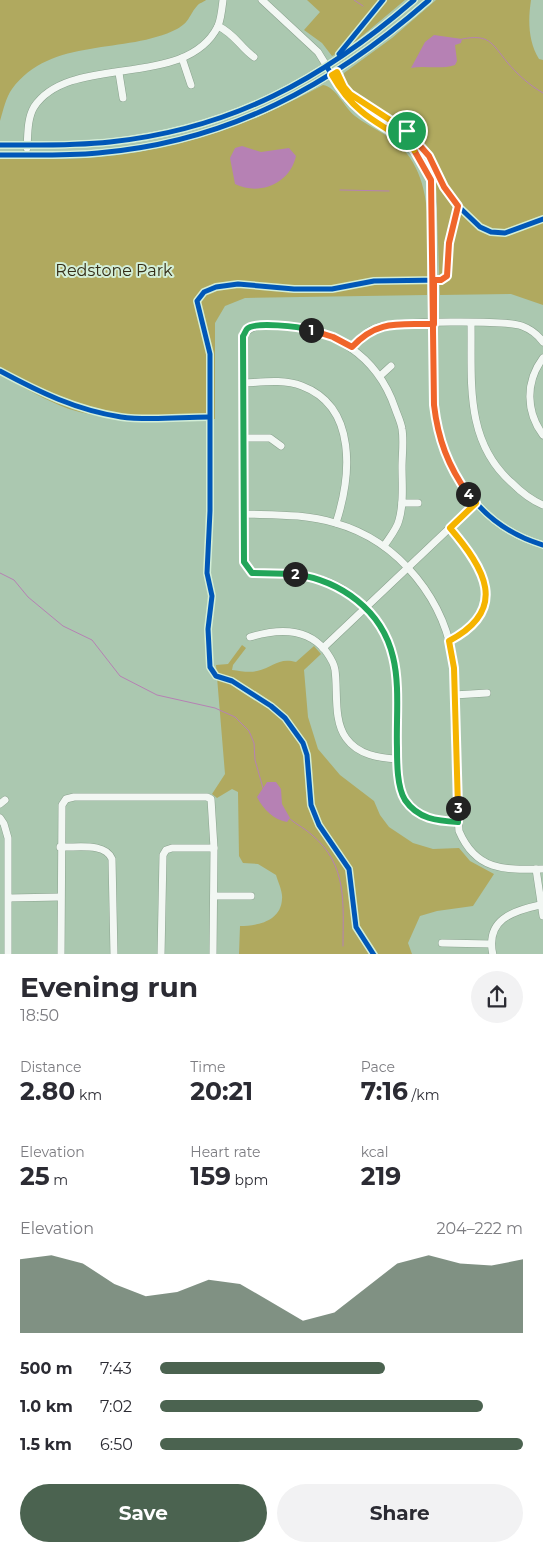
<!DOCTYPE html>
<meta charset="utf-8">
<style>
:root{--surface:#fff;--page:#f2f2f3;--text:#2b2b33;--muted:#7c7c81;--accent:#4b6350}
body{margin:0;font-family:Montserrat,sans-serif;background:var(--page);color:var(--text);height:100vh;display:flex;flex-direction:column;font-size:19px;white-space:nowrap}
*{box-sizing:border-box;margin:0}
p{font-size:16px;color:var(--muted)}
.icon{flex:none;width:28px;height:28px;fill:none;stroke:currentColor;stroke-width:2;stroke-linecap:round;stroke-linejoin:round}
.map{position:relative;height:954px;overflow:hidden}
.details{display:flex;flex-direction:column;background:var(--surface);flex:1}
.details>*{flex:none}
.pin{position:absolute;display:grid;place-items:center;width:42px;height:42px;color:#fff;margin:-21px;border:2px solid #fff;border-radius:50%;box-shadow:0 1px 5px #0007}
.km{position:absolute;width:25px;height:25px;margin:-12px;border-radius:50%;background:#222;color:#fff;font-size:14px;line-height:25px;text-align:center}
.round{display:grid;place-items:center;flex:none;width:52px;height:52px;border-radius:26px;background:var(--page)}
.overview{display:flex;align-items:center;justify-content:space-between;height:85px;padding:0 20px}
h1{font-size:28px;font-weight:700;line-height:38px}
.metrics{display:grid;grid-template-columns:repeat(3,1fr);gap:8px;height:85px;padding:5px 20px}
.metrics div{display:grid;align-content:center}
.metrics b{font-size:25px;font-weight:700}
.metrics small{font-size:14px;font-weight:400}
.metrics p{font-size:14px}
.chart{height:140px;padding:10px 20px}
.chart p{display:flex;justify-content:space-between}
.chart svg{width:100%;height:90px;margin-top:5px;fill:var(--accent);opacity:.7}
.cta{display:flex;gap:10px;margin-top:auto;padding:10px 20px}
.cta a{flex:1;height:58px;border-radius:30px;background:var(--accent);color:#fff;font-size:20px;font-weight:700;line-height:58px;text-align:center}
.cta a+a{background:var(--page);color:var(--text)}
ul{padding:0 20px;list-style:none;font-size:16px}
li{display:grid;grid-template-columns:80px 60px 1fr;align-items:center;height:38px}
li i{height:12px;border-radius:6px;background:var(--accent)}
.map>svg:first-child{display:block}
.green{fill:#b0a95f}
.water{fill:#b681b4}
.lines{fill:none;stroke-linecap:round;stroke-linejoin:round}
.stream{stroke:#b681b4;stroke-width:1}
.minor-casing{stroke:#8aa28e;stroke-width:8}
.minor{stroke:#f2f7f3;stroke-width:7}
.cycleway-casing{stroke:#d3eed7;stroke-width:8}
.cycleway{stroke:#0057b8;stroke-width:5}
.split-1-casing{stroke:#fff;stroke-width:10}
.split-2-casing{stroke:#fff;stroke-width:10}
.split-3-casing{stroke:#fff;stroke-width:10}
.split-4-casing{stroke:#fff;stroke-width:10}
.split-5-casing{stroke:#fff;stroke-width:10}
.split-6-casing{stroke:#fff;stroke-width:10}
.split-1{stroke:#f0652b;stroke-width:6}
.split-2{stroke:#22a559;stroke-width:6}
.split-3{stroke:#22a559;stroke-width:6}
.split-4{stroke:#f5b400;stroke-width:6}
.split-5{stroke:#f0652b;stroke-width:6}
.split-6{stroke:#f5b400;stroke-width:6}
.labels{text-anchor:middle;stroke-width:4;stroke-linejoin:round;paint-order:stroke}
.park-label{font-size:16px;fill:#342c16;stroke:#d3eed7}
</style>
<div class="map">
<svg width="543" height="955" viewBox="0 0 543 955">
<rect width="100%" height="100%" fill="#abc8b0"/>
<g class="green">
<path d="M0 0H206C204 2 199 3 197 6 189 15 190 22 177 29 126 55 51 36 12 89 6 97 3 111 0 121Z"/>
<polygon points="307,0 405,0 349,47 332,56 322,43 304,30 320,12"/>
<path d="M436 0H531C528 20 528 41 539 59L543 60V305L511 294 440 295 436 189C433 177 429 164 421 153 399 122 363 119 343 81L344 73 392 38Z"/>
<path d="M323 85C336 87 344 107 355 116 370 128 389 134 402 148 437 184 427 248 427 295L245 298 225 306 215 323V419C167 419 116 424 69 409 45 400 22 387 0 374V159C46 159 92 160 137 152 204 141 264 117 323 85Z"/>
<path d="M242 645 246 648 233 665 232 670C240 671 250 673 257 671 273 667 279 657 296 662L314 646 321 654 304 670 308 717 318 749 340 775 374 801 380 815 389 827 413 843 433 849 459 848 470 861 494 874 473 906 437 911 420 916 408 943 412 954H239L240 926C258 926 281 921 282 899 283 892 278 882 276 875L258 864 243 863 239 856 238 792 232 789 217 798 212 794 225 774 216 665 228 664Z"/>
</g>
<g class="water">
<path d="M434 35 462 39 461 43 455 45 457 61 455 65C439 70 425 65 411 68L425 42Z"/>
<path d="M242 146 261 152 289 148 296 156C290 184 259 196 235 184L230 158 235 148Z"/>
<path d="M267 782H276L281 789 282 804 290 818 287 822C274 820 263 809 257 797Z"/>
</g>
<g class="lines">
<g class="stream">
<polyline points="354,0 363,6"/>
<path d="M462 39C489 34 491 42 507 62 517 74 529 85 543 93"/>
<polyline points="340,190 389,191"/>
<polyline points="0,573 14,580 28,597 63,626 92,640 120,676 157,695 215,708 235,717 249,731 254,743 255,760 263,788"/>
<path d="M290 819C297 825 306 829 312 835 348 865 343 904 343 946"/>
</g>
<defs>
<g id="minor">
<path d="M262 0 318 52 347 99 362 113 405 140 416 153 431 180 433 209 434 405C442 469 478 526 543 545"/>
<path d="M218 26C236 35 239 46 254 57"/>
<polyline points="182,58 191,85"/>
<polyline points="119,73 123,98"/>
<path d="M0 145C37 145 73 146 110 142 232 129 323 79 414 0"/>
<path d="M27 148C28 135 27 119 34 107 70 52 186 91 218 26 221 19 222 8 223 0"/>
<path d="M0 155C33 155 66 156 98 153 229 142 332 85 429 0"/>
<path d="M471 323C472 380 464 441 512 483 521 492 531 500 543 505"/>
<path d="M352 347C360 338 368 330 379 327 396 321 505 320 522 326 530 329 538 335 543 342"/>
<path d="M543 358C525 382 526 412 543 435"/>
<polyline points="380,376 391,366"/>
<path d="M245 383C263 382 284 379 302 386 358 407 351 477 336 523"/>
<polyline points="245,438 270,438 281,446"/>
<polyline points="402,503 418,503"/>
<path d="M245 514C275 515 306 514 335 523 400 541 447 602 454 667 455 680 454 693 454 705 456 747 456 789 459 831 476 871 504 870 543 869"/>
<path d="M384 546C389 538 397 529 399 520 404 503 402 484 402 467 402 455 404 441 402 429 401 422 397 414 395 408 377 355 331 326 276 326 263 326 250 323 243 337L244 562 252 573C274 574 298 573 320 579 356 590 383 620 393 656 400 681 396 724 397 751 398 765 397 788 405 800 418 819 437 821 458 822"/>
<path d="M250 637C276 629 306 627 325 650 329 656 334 662 335 670 338 691 333 720 346 738 358 755 379 758 397 759"/>
<path d="M449 641C510 609 484 568 450 528"/>
<polyline points="323,648 476,503"/>
<polyline points="454,695 487,693"/>
<polyline points="0,804 5,800"/>
<polyline points="0,818 4,824 8,838 8,955"/>
<path d="M60 847C77 848 105 842 112 859L114 955"/>
<polyline points="536,869 543,916"/>
<polyline points="214,896 251,896"/>
<polyline points="9,898 60,897"/>
<polyline points="442,943 491,944"/>
<polyline points="61,955 62,805 66,799 74,797 207,797 211,799 214,848 213,955"/>
<polyline points="161,955 163,855 166,850 172,848 214,848"/>
<path d="M493 955C485 920 512 911 540 905"/>
</g>
</defs>
<use href="#minor" class="minor-casing"/>
<use href="#minor" class="minor"/>
<defs>
<g id="cycleway">
<polyline points="339,54 383,0"/>
<path d="M327 67C337 84 347 101 363 113 395 137 414 139 431 180L434 405C442 469 478 526 543 545"/>
<polyline points="408,132 429,155 444,187 458,206 480,227 491,232 505,233 543,219"/>
<path d="M0 145C37 145 73 146 110 142 232 129 323 79 414 0"/>
<path d="M0 155C33 155 66 156 98 153 229 142 332 85 429 0"/>
<path d="M0 371C39 392 76 410 121 417 149 421 181 417 209 417"/>
<polyline points="374,955 356,927 349,869 319,825 311,805 307,755 303,743 285,718 271,706 232,681 216,676 210,667 208,629 212,596 207,573 210,511 210,354 197,301 204,292 216,287 238,284 294,289 332,289 374,281 441,280 447,276 449,243 458,206"/>
</g>
</defs>
<use href="#cycleway" class="cycleway-casing"/>
<use href="#cycleway" class="cycleway"/>
</g>
<g class="lines">
<defs>
<path id="split-1" d="M311 330 333 337 352 347C378 319 399 325 434 324V280H441L447 276 449 243 458 206 444 187 429 156 407 131"/>
<path id="split-2" d="M295 574 252 573 244 562 243 336C244 335 246 330 247 329 255 321 300 327 311 330"/>
<path id="split-3" d="M295 574C341 581 382 610 393 657 400 685 396 719 397 748 397 763 397 787 405 800 418 819 437 821 458 822V808"/>
<path id="split-4" d="M458 808 454 668 449 641C510 609 484 568 450 528L476 503 468 494"/>
<path id="split-5" d="M414 150 431 180 434 405C438 439 448 466 468 494"/>
<path id="split-6" d="M407 131 350 94 344 87 337 72 332 75C340 89 349 101 361 111 378 126 399 133 414 150"/>
</defs>
<use href="#split-1" class="split-1-casing"/>
<use href="#split-2" class="split-2-casing"/>
<use href="#split-3" class="split-3-casing"/>
<use href="#split-4" class="split-4-casing"/>
<use href="#split-5" class="split-5-casing"/>
<use href="#split-6" class="split-6-casing"/>
<use href="#split-1" class="split-1"/>
<use href="#split-2" class="split-2"/>
<use href="#split-3" class="split-3"/>
<use href="#split-4" class="split-4"/>
<use href="#split-5" class="split-5"/>
<use href="#split-6" class="split-6"/>
</g>
<g class="labels">
<g class="park-label">
<text x="114" y="276">Redstone Park</text>
</g>
</g>
</svg>
<div class="pin" style="left:407px;top:131px;background:#1e9e55"><svg class="icon" aria-label="arrive" viewBox="0 0 24 24"><path d="M6 21V4h12l-3 4 3 4H6"/></svg></div>
<b class="km" style="left:311px;top:330px">1</b>
<b class="km" style="left:295px;top:574px">2</b>
<b class="km" style="left:458px;top:808px">3</b>
<b class="km" style="left:468px;top:494px">4</b>
</div>
<section class="details">
<div class="overview"><div><h1>Evening run</h1><p>18:50</p></div><a class="round"><svg class="icon" aria-label="share" viewBox="0 0 24 24"><path d="M12 15V3M7 8l5-5 5 5M5 13v7h14v-7"/></svg></a></div>
<div class="metrics">
<div><p>Distance</p><b>2.80<small> km</small></b></div>
<div><p>Time</p><b>20:21</b></div>
<div><p>Pace</p><b>7:16<small> /km</small></b></div>
</div>
<div class="metrics">
<div><p>Elevation</p><b>25<small> m</small></b></div>
<div><p>Heart rate</p><b>159<small> bpm</small></b></div>
<div><p>kcal</p><b>219</b></div>
</div>
<div class="chart"><p><span>Elevation</span>204–222 m</p>
<svg viewBox="0 0 160 44" preserveAspectRatio="none"><path d="M0 44V8L10 6L20 10L30 20L40 26L50 24L60 18L70 20L80 29L90 38L100 34L110 22L120 10L130 6L140 10L150 11L160 8V44z"/></svg>
</div>
<ul>
<li><b>500 m</b>7:43<i style="width:62%"></i></li>
<li><b>1.0 km</b>7:02<i style="width:89%"></i></li>
<li><b>1.5 km</b>6:50<i style="width:100%"></i></li>
</ul>
<div class="cta"><a>Save</a><a>Share</a></div>
</section>
